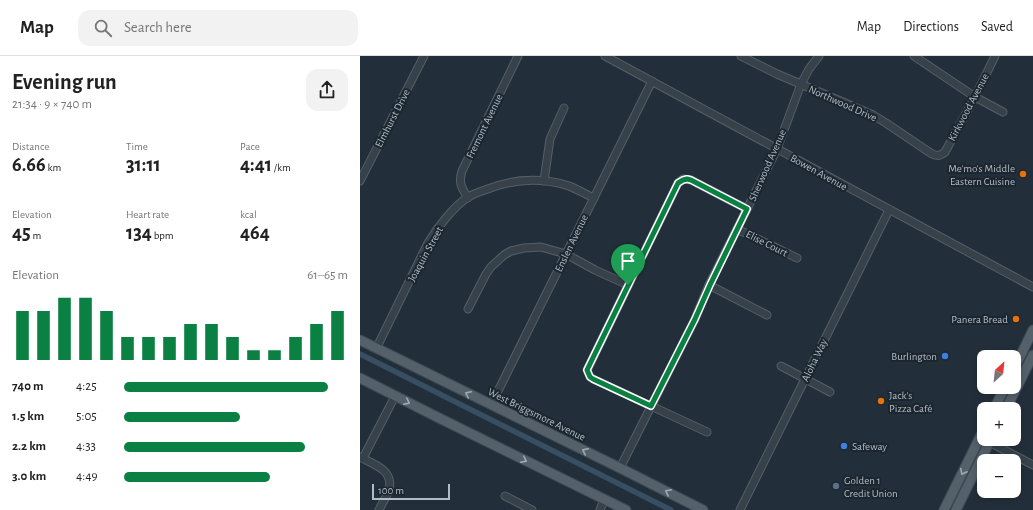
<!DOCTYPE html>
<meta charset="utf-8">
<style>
:root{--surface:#fff;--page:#f2f2f2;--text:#222;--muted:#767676;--line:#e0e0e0;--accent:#0b8043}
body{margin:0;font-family:"Alegreya Sans",sans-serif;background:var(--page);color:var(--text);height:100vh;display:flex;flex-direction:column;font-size:15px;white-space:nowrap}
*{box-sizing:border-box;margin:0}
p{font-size:13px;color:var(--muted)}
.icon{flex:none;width:22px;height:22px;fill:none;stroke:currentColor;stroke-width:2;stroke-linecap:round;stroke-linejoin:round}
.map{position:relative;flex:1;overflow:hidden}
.details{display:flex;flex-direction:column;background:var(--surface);width:360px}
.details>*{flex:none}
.needle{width:26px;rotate:27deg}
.tools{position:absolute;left:617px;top:294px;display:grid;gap:8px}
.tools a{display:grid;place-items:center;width:44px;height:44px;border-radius:8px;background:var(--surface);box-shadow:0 2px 6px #0003;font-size:20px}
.scale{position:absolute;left:12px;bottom:10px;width:78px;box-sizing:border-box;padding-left:4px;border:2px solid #b1bcc6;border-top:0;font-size:11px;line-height:14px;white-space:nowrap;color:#b1bcc6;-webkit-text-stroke:3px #1b262f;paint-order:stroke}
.pin{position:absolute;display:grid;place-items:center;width:34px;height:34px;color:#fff;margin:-41px -17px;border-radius:50% 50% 50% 0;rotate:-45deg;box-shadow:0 0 4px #0007}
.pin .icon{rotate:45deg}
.round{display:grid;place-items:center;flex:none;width:42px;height:42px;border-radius:12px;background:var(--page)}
.headline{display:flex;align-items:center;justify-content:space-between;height:68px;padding:0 12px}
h1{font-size:22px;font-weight:700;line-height:30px}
.stats{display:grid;grid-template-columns:repeat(3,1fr);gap:6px;height:68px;padding:4px 12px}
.stats div{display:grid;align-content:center}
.stats b{font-size:20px;font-weight:700}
.stats small{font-size:11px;font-weight:400}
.stats p{font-size:11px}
.chart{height:112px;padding:8px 12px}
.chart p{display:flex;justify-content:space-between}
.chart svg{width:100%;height:72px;margin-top:4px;stroke:var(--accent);stroke-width:6}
ul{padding:0 12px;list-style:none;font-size:13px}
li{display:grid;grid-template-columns:64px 48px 1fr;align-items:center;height:30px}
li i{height:10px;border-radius:5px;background:var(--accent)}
header{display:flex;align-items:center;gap:24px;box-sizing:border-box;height:56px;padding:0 20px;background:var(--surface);border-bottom:1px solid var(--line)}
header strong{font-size:19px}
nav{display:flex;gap:22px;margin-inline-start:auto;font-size:14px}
.search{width:280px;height:36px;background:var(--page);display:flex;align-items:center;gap:10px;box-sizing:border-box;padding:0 14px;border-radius:12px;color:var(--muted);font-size:15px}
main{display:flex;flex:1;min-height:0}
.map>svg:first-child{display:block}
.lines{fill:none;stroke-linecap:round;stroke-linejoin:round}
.canal{stroke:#384f63;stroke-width:5.5}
.minor-casing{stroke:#545f68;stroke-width:9}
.major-casing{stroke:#3f4a53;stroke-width:11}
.minor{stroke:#36414a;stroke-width:7}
.major{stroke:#54606a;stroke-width:9}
.oneway{stroke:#9eaab4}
.route-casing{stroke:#fff;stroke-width:8}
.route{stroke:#0b8043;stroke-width:5}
.food-dot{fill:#e8710a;stroke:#1b262f;stroke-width:1.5}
.shop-dot{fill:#3f7fe0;stroke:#1b262f;stroke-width:1.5}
.service-dot{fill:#5c6f8a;stroke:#1b262f;stroke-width:1.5}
.labels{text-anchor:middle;stroke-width:4;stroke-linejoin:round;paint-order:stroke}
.street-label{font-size:11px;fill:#b1bcc6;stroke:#1b262f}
.poi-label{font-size:11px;fill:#b1bcc6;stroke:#1b262f;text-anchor:end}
</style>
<header>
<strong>Map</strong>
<div class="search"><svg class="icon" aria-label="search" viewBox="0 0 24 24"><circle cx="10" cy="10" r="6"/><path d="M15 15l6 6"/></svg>Search here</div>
<nav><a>Map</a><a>Directions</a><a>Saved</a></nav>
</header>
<main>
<section class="details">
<div class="headline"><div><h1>Evening run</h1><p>21:34 · 9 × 740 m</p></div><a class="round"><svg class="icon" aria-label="share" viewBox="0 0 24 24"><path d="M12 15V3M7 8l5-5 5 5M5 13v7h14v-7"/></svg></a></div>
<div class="stats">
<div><p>Distance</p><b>6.66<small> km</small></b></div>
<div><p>Time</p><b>31:11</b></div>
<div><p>Pace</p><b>4:41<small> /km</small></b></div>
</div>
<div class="stats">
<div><p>Elevation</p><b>45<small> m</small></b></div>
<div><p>Heart rate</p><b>134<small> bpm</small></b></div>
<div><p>kcal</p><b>464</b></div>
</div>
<div class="chart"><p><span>Elevation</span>61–65 m</p>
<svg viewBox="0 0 160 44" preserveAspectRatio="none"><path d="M5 44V14M15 44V14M25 44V6M35 44V6M45 44V14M55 44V30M65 44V30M75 44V30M85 44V22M95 44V22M105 44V30M115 44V38M125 44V38M135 44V30M145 44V22M155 44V14"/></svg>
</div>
<ul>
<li><b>740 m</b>4:25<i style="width:91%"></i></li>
<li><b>1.5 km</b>5:05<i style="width:52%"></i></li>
<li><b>2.2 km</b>4:33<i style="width:81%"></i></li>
<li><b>3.0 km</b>4:49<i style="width:65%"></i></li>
</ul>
</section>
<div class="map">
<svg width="673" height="454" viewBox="0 0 673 454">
<rect width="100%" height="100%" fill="#222f3a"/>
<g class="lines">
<polyline class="canal" points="0,298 311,454"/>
<defs>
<g id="minor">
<polyline points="245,0 673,231"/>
<path d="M381 0 417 18 513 59 526 67 569 96C575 100 579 101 585 96L615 41 635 0"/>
<polyline points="554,0 615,41 643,56"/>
<polyline points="0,125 64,0"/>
<polyline points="184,125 190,83 204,52"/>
<path d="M108 142C102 132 98 127 102 115L158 0"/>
<polyline points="377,173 437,202"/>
<polyline points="349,229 407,259"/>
<polyline points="108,253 126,218 131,211 144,199 151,195 164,192 181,191 206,198 235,214 268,229"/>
<path d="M16 293 68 187C77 172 93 151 108 141 113 138 119 136 125 134 152 123 180 121 209 130 217 133 225 138 234 142"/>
<polyline points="421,310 470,336"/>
<polyline points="131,349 292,25"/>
<polyline points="347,376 233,323 230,321 227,314 318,127 323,123 331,124 387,153"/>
<polyline points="629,386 673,409"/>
<path d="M0 401C13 408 34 414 29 433 27 441 22 447 19 454"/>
<polyline points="3,402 32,346"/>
<polyline points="260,412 335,263 349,229 417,93 441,28 449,13 459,0"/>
<polyline points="145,440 172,454"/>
<polyline points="240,454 242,449"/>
<polyline points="380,454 529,154"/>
</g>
<g id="major">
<polyline points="0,284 260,412 343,454"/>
<polyline points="654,313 673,274"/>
<polyline points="0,322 79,362 266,454"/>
<polyline points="634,353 645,331"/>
<polyline points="646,353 673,299"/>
<polyline points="584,454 624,373"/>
<polyline points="596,454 631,383"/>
</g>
</defs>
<use href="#minor" class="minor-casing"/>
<use href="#major" class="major-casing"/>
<use href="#minor" class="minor"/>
<use href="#major" class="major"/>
</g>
<defs><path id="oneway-chevron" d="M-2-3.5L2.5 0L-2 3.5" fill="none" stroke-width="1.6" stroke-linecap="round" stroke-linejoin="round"/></defs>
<g class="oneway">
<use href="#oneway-chevron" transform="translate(108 338) rotate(-154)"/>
<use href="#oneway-chevron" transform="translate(47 346) rotate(27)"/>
<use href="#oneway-chevron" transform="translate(225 395) rotate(-154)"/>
<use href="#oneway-chevron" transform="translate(164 404) rotate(26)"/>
<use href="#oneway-chevron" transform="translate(603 416) rotate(117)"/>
<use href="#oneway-chevron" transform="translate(308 436) rotate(-153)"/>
</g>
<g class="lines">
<defs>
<polygon id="route" points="327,123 331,124 387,153 350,229 335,263 291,350 233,323 230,321 227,314 318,127 323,124"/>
</defs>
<use href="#route" class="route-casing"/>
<use href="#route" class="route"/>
</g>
<g class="food-dot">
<circle cx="663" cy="118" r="4"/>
<circle cx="656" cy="263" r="4"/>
<circle cx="521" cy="345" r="4"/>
</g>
<g class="shop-dot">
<circle cx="585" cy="300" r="4"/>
<circle cx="484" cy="390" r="4"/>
</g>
<circle class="service-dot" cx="476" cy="430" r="4"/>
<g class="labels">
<g class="street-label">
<text transform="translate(483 47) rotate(24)" y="4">Northwood Drive</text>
<text transform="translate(608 51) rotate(-62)" y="4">Kirkwood Avenue</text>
<text transform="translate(32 62) rotate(-63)" y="4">Elmhurst Drive</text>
<text transform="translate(124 70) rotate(-64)" y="4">Fremont Avenue</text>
<text transform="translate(407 109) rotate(-66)" y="4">Sherwood Avenue</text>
<text transform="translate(459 116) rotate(29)" y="4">Bowen Avenue</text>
<text transform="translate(211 187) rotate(-64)" y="4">Enslen Avenue</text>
<text transform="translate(407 187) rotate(27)" y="4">Elise Court</text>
<text transform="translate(65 198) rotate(-61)" y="4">Joaquin Street</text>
<text transform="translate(454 304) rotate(-64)" y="4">Aloha Way</text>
<text transform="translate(177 358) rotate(26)" y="4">West Briggsmore Avenue</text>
</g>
<g class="poi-label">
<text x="655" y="116">Me'mo's Middle<tspan x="655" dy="13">Eastern Cuisine</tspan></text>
<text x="648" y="267">Panera Bread</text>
<text x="577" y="304">Burlington</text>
<text x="529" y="343" text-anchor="start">Jack's<tspan x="529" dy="13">Pizza Café</tspan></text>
<text x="492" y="394" text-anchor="start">Safeway</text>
<text x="484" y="428" text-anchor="start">Golden 1<tspan x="484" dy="13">Credit Union</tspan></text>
</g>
</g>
</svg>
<div class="tools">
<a><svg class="needle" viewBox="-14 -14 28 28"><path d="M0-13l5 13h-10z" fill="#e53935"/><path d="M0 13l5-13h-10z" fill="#767676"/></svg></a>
<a>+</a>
<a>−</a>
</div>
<div class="scale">100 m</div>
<div class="pin" style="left:268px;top:229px;background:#1e9e55"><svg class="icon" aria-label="arrive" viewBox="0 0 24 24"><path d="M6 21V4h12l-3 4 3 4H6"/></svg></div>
</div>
</main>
